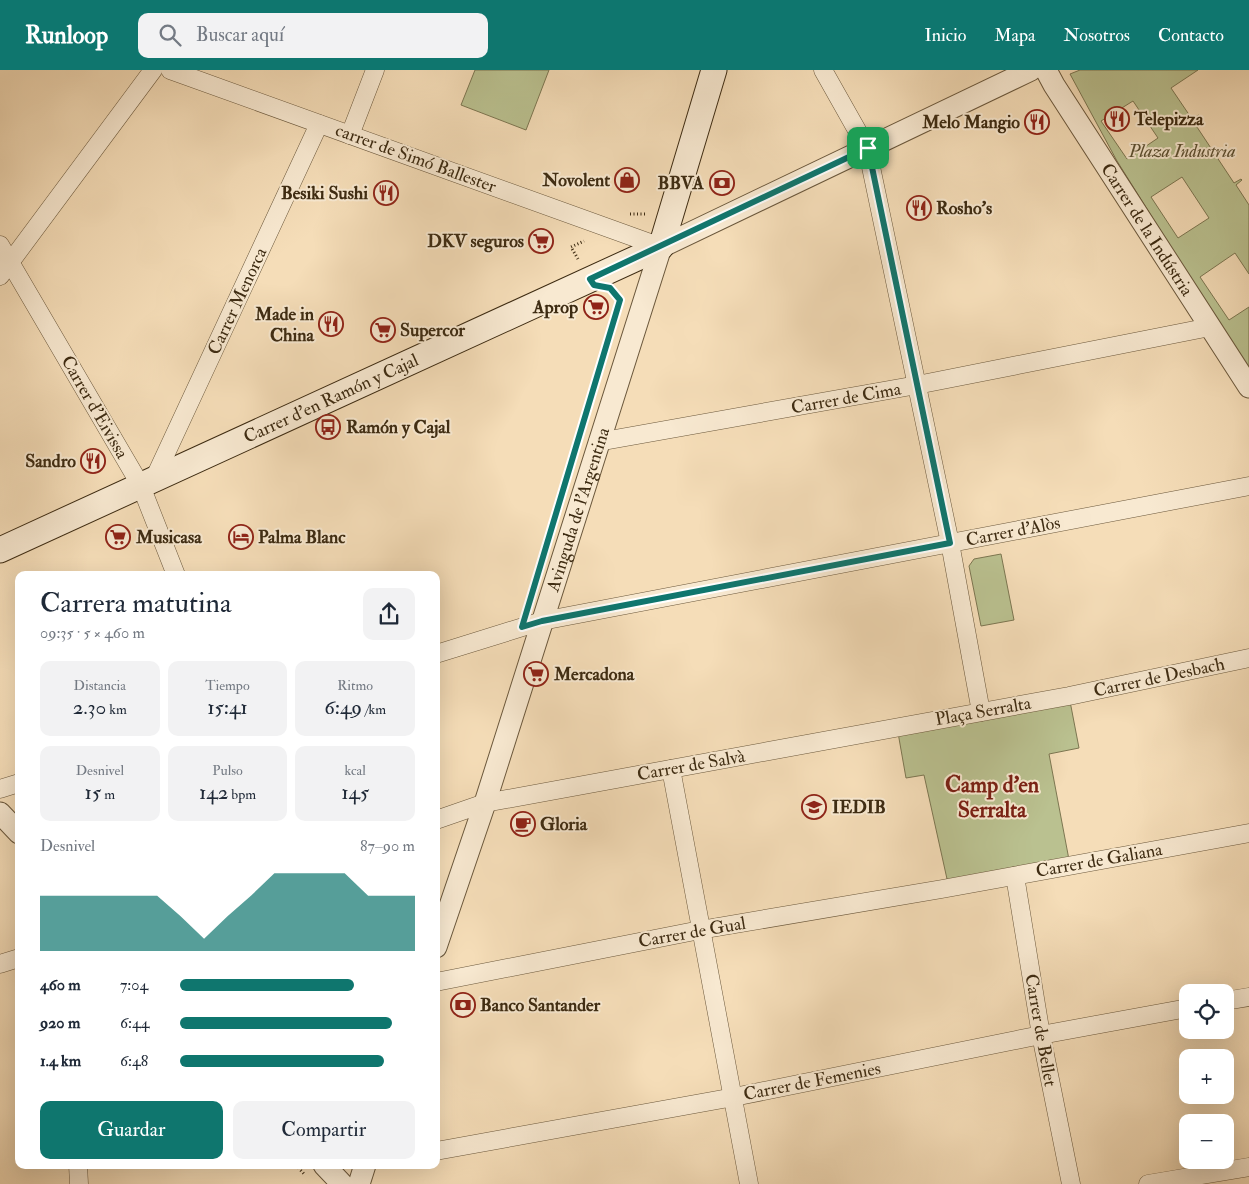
<!DOCTYPE html>
<html lang="es">
<meta charset="utf-8">
<style>
:root{--surface:#fff;--page:#f2f2f3;--text:#1f2937;--muted:#747a83;--accent:#0f766e}
body{margin:0;font-family:"IM FELL Double Pica",serif;background:var(--page);color:var(--text);height:100vh;display:flex;flex-direction:column;font-size:19px;white-space:nowrap}
*{box-sizing:border-box;margin:0}
p{font-size:16px;color:var(--muted)}
.icon{flex:none;width:28px;height:28px;fill:none;stroke:currentColor;stroke-width:2;stroke-linecap:round;stroke-linejoin:round}
.map{position:relative;flex:1;overflow:hidden}
.drawer{position:absolute;left:15px;top:501px;width:425px;height:598px;display:flex;flex-direction:column;background:var(--surface);border-radius:10px;box-shadow:0 5px 20px #0002}
.drawer>*{flex:none}
.controls{position:absolute;left:1179px;top:914px;display:grid;gap:10px}
.controls a{display:grid;place-items:center;width:55px;height:55px;border-radius:10px;background:var(--surface);box-shadow:0 5px 20px #0002;font-size:25px}
.pin{position:absolute;display:grid;place-items:center;width:42px;height:42px;color:#fff;margin:-21px;border-radius:10px;box-shadow:0 2px 8px #0006}
.round{display:grid;place-items:center;flex:none;width:52px;height:52px;border-radius:10px;background:var(--page)}
.summary{display:flex;align-items:center;justify-content:space-between;height:85px;padding:0 25px}
h1{font-size:28px;font-weight:600;line-height:38px}
.figures{display:grid;grid-template-columns:repeat(3,1fr);gap:8px;height:85px;padding:5px 25px}
.figures div{display:grid;align-content:center;border-radius:10px;background:var(--page);text-align:center}
.figures b{font-size:21px;font-weight:600}
.figures small{font-size:14px;font-weight:400}
.figures p{font-size:14px}
.chart{height:140px;padding:10px 25px}
.chart p{display:flex;justify-content:space-between}
.chart svg{width:100%;height:90px;margin-top:5px;fill:var(--accent);opacity:.7}
.cta{display:flex;gap:10px;margin-top:auto;padding:10px 25px}
.cta a{flex:1;height:58px;border-radius:10px;background:var(--accent);color:#fff;font-size:20px;font-weight:600;line-height:58px;text-align:center}
.cta a+a{background:var(--page);color:var(--text)}
ul{padding:0 25px;list-style:none;font-size:16px}
li{display:grid;grid-template-columns:80px 60px 1fr;align-items:center;height:38px}
li i{height:12px;border-radius:6px;background:var(--accent)}
header{display:flex;align-items:center;gap:30px;box-sizing:border-box;height:70px;padding:0 25px;background:var(--accent);color:#fff}
header strong{font-size:24px}
nav{display:flex;gap:28px;margin-inline-start:auto;font-size:18px}
.search{width:350px;height:45px;background:var(--page);display:flex;align-items:center;gap:12px;box-sizing:border-box;padding:0 18px;border-radius:10px;color:var(--muted);font-size:19px}
.map>svg:first-child{display:block}
.green{fill:#bac190;stroke:#7c7651;fill-rule:evenodd}
.lines{fill:none;stroke-linecap:round;stroke-linejoin:round}
.minor-casing{stroke:#6b583c;stroke-width:19}
.tertiary-casing{stroke:#6b583c;stroke-width:23}
.secondary-casing{stroke:#3d2b12;stroke-width:27}
.path{stroke:#3d2b12;stroke-width:3;stroke-dasharray:1 2.5;stroke-linecap:butt}
.minor{stroke:#f8e9d1;stroke-width:18}
.tertiary{stroke:#f8e9d1;stroke-width:21}
.secondary{stroke:#f8e9d1;stroke-width:25}
.route-casing{stroke:#fff;stroke-width:10}
.route{stroke:#0f766e;stroke-width:6}
.labels{text-anchor:middle;stroke-width:4;stroke-linejoin:round;paint-order:stroke}
.poi-label{font-size:18px;font-weight:bold;fill:#3d2b12;stroke:#f8e9d1;text-anchor:start}
.park-label{font-size:18px;font-style:italic;fill:#5c5032;stroke:#f8e9d1}
.street-label{font-size:18px;fill:#3d2b12;stroke:#f8e9d1}
.district-label{font-size:22px;font-weight:bold;fill:#7a1f14;stroke:#f8e9d1}
</style>
<header>
<strong>Runloop</strong>
<div class="search"><svg class="icon" aria-label="search" viewBox="0 0 24 24"><circle cx="10" cy="10" r="6"/><path d="M15 15l6 6"/></svg>Buscar aquí</div>
<nav><a>Inicio</a><a>Mapa</a><a>Nosotros</a><a>Contacto</a></nav>
</header>
<div class="map">
<svg width="1249" height="1114" viewBox="0 0 1249 1114">
<rect width="100%" height="100%" fill="#f5ddb8"/>
<filter id="stains"><feTurbulence type="fractalNoise" baseFrequency=".004" numOctaves="4"/><feColorMatrix values="0 0 0 0 .2 0 0 0 0 .09 0 0 0 0 .02 0 0 0 .5 -.17"/></filter>
<radialGradient id="worn" r=".72"><stop offset=".6" stop-color="#630" stop-opacity="0"/><stop offset="1" stop-color="#630" stop-opacity=".3"/></radialGradient>
<g class="green">
<polygon points="475,0 549,0 526,60 461,35"/>
<path d="M1080 0H1198L1171 18 1192 49 1199 45V46L1193 51 1234 113 1241 109 1242 110 1236 115 1249 135V204L1235 183 1200 207 1229 250 1249 237V302L1117 91 1070 4ZM1133 31 1158 68 1127 89 1101 51ZM1182 107 1209 148 1178 168 1151 127Z"/>
<polygon points="1001,484 1014,550 981,556 969,496 974,489"/>
<polygon points="1069,626 1079,678 1049,684 1070,795 949,818 924,705 906,708 897,657"/>
</g>
<g class="lines">
<defs>
<g id="minor">
<polyline points="170,0 661,177"/>
<polyline points="823,0 867,78 950,473 981,642"/>
<polyline points="350,65 375,0"/>
<polyline points="0,175 141,416 176,505"/>
<polyline points="0,206 153,0"/>
<polyline points="598,372 917,315 1210,257"/>
<polyline points="154,409 319,54"/>
<polyline points="436,584 542,551 1249,416"/>
<polyline points="671,699 749,1114"/>
<polyline points="0,719 19,713"/>
<polyline points="436,750 485,733 1069,626 1249,588"/>
<polyline points="1015,806 1041,965 1071,1114"/>
<polyline points="0,894 19,888"/>
<polyline points="436,912 700,860 942,819 1249,763"/>
<polyline points="1225,931 1249,927"/>
<polyline points="436,1081 734,1027 1041,965 1188,938"/>
<polyline points="78,1095 79,1114"/>
<polyline points="1148,1114 1249,1097"/>
</g>
<g id="tertiary">
<path id="s1" d="M1046 0 1054 15 1249 317"/>
<polyline points="0,743 19,763"/>
<path id="s2" d="M436 877 485 733 661 177 1031 0"/>
<polyline points="324,1095 342,1114"/>
<polyline points="359,1114 365,1095"/>
</g>
<g id="secondary">
<path id="s3" d="M0 480 661 177 714 0"/>
</g>
</defs>
<use href="#minor" class="minor-casing"/>
<use href="#tertiary" class="tertiary-casing"/>
<use href="#secondary" class="secondary-casing"/>
<g class="path">
<polyline points="630,144 647,144"/>
<polyline points="578,189 571,177 584,171"/>
<polyline points="296,1095 304,1104"/>
</g>
<use href="#minor" class="minor"/>
<use href="#tertiary" class="tertiary"/>
<use href="#secondary" class="secondary"/>
</g>
<g class="lines">
<defs>
<polygon id="route" points="868,78 950,473 542,551 522,557 620,230 610,218 594,215 590,209"/>
</defs>
<use href="#route" class="route-casing"/>
<use href="#route" class="route"/>
</g>
<defs>
<symbol id="restaurant-ring" viewBox="-11 -11 22 22"><circle r="9.5" fill="#f8e9d1" stroke="#8f2418" stroke-width="1.5"/><path d="M-5-6h1v4h1v-4h1v4h1v-4h1v5L-1.5 .5V6h-2V.5L-5-1ZM5-6V6H3V1.5H1.5Q1.5-4 5-6Z" fill="#8f2418"/></symbol>
<symbol id="shop-ring" viewBox="-11 -11 22 22"><circle r="9.5" fill="#f8e9d1" stroke="#8f2418" stroke-width="1.5"/><path d="M-5-2.5h2.3a2.7 3.5 0 0 1 5.4 0H5L5.5 6h-11ZM-1.5-2.5h3a1.5 2.3 0 0 0-3 0Z" fill="#8f2418"/></symbol>
<symbol id="bank-ring" viewBox="-11 -11 22 22"><circle r="9.5" fill="#f8e9d1" stroke="#8f2418" stroke-width="1.5"/><path d="M-6-4H6V4H-6ZM0-2.3a2.3 2.3 0 1 0 0 4.6a2.3 2.3 0 1 0 0-4.6Z" fill="#8f2418"/></symbol>
<symbol id="supermarket-ring" viewBox="-11 -11 22 22"><circle r="9.5" fill="#f8e9d1" stroke="#8f2418" stroke-width="1.5"/><path d="M-6-5.5h2.5l.6 2H6L4.5 2H-2.5L-4.4-4H-6ZM-1.5 3.2a1.3 1.3 0 1 0 .1 0ZM3 3.2a1.3 1.3 0 1 0 .1 0Z" fill="#8f2418"/></symbol>
<symbol id="bus-ring" viewBox="-11 -11 22 22"><circle r="9.5" fill="#f8e9d1" stroke="#8f2418" stroke-width="1.5"/><path d="M-5-6H5V4H4V6H2V4H-2V6H-4V4H-5ZM-3.5-4V0h7V-4ZM-3.5 1.2v1.5H-2V1.2ZM2 1.2v1.5H3.5V1.2Z" fill="#8f2418"/></symbol>
<symbol id="hotel-ring" viewBox="-11 -11 22 22"><circle r="9.5" fill="#f8e9d1" stroke="#8f2418" stroke-width="1.5"/><path d="M-6-4.5h1.5V1H6V5H4.5V3h-9V5H-6ZM-4 0a1.8 1.8 0 1 1 3.6 0ZM.5 0V-2.5h3Q6-2.5 6 0Z" fill="#8f2418"/></symbol>
<symbol id="university-ring" viewBox="-11 -11 22 22"><circle r="9.5" fill="#f8e9d1" stroke="#8f2418" stroke-width="1.5"/><path d="M0-5L7-2L0 1L-7-2ZM-4 1L0 2.5L4 1V4Q0 6-4 4Z" fill="#8f2418"/></symbol>
<symbol id="cafe-ring" viewBox="-11 -11 22 22"><circle r="9.5" fill="#f8e9d1" stroke="#8f2418" stroke-width="1.5"/><path d="M-5.5-4.5H6V0H3Q3 3.5 0 3.5H-2.5Q-5.5 3.5-5.5 0ZM3-3.2v2h1.7v-2ZM-6 4.5H4V6H-6Z" fill="#8f2418"/></symbol>
</defs>
<g fill-rule="evenodd">
<use href="#restaurant-ring" x="1103" y="35" width="28" height="28"/>
<use href="#restaurant-ring" x="1023" y="38" width="28" height="28"/>
<use href="#shop-ring" x="613" y="96" width="28" height="28"/>
<use href="#bank-ring" x="708" y="99" width="28" height="28"/>
<use href="#restaurant-ring" x="372" y="109" width="28" height="28"/>
<use href="#restaurant-ring" x="905" y="124" width="28" height="28"/>
<use href="#supermarket-ring" x="527" y="157" width="28" height="28"/>
<use href="#supermarket-ring" x="582" y="223" width="28" height="28"/>
<use href="#restaurant-ring" x="317" y="240" width="28" height="28"/>
<use href="#supermarket-ring" x="369" y="246" width="28" height="28"/>
<use href="#bus-ring" x="314" y="343" width="28" height="28"/>
<use href="#restaurant-ring" x="79" y="377" width="28" height="28"/>
<use href="#supermarket-ring" x="104" y="453" width="28" height="28"/>
<use href="#hotel-ring" x="227" y="453" width="28" height="28"/>
<use href="#supermarket-ring" x="522" y="590" width="28" height="28"/>
<use href="#university-ring" x="800" y="723" width="28" height="28"/>
<use href="#cafe-ring" x="509" y="740" width="28" height="28"/>
<use href="#bank-ring" x="449" y="921" width="28" height="28"/>
</g>
<g class="labels">
<g class="poi-label">
<text x="1134" y="55">Telepizza</text>
<text x="1020" y="58" text-anchor="end">Melo Mangio</text>
<text x="610" y="116" text-anchor="end">Novolent</text>
<text x="704" y="119" text-anchor="end">BBVA</text>
<text x="368" y="129" text-anchor="end">Besiki Sushi</text>
<text x="936" y="144">Rosho's</text>
<text x="524" y="177" text-anchor="end">DKV seguros</text>
<text x="578" y="243" text-anchor="end">Aprop</text>
<text x="314" y="250" text-anchor="end">Made in<tspan x="314" dy="21">China</tspan></text>
<text x="400" y="266">Supercor</text>
<text x="346" y="363">Ramón y Cajal</text>
<text x="76" y="397" text-anchor="end">Sandro</text>
<text x="136" y="473">Musicasa</text>
<text x="258" y="473">Palma Blanc</text>
<text x="554" y="610">Mercadona</text>
<text x="832" y="743">IEDIB</text>
<text x="540" y="760">Gloria</text>
<text x="480" y="941">Banco Santander</text>
</g>
<g class="park-label">
<text x="1182" y="87">Plaza Industria</text>
</g>
<g class="street-label">
<text transform="translate(416 88) rotate(20)" y="6">carrer de Simó Ballester</text>
<text dy="6" stroke="none"><textPath href="#s1" startOffset="189">Carrer de la Indústria</textPath></text>
<text transform="translate(237 231) rotate(-65)" y="6">Carrer Menorca</text>
<text dy="6" stroke="none"><textPath href="#s3" startOffset="364">Carrer d'en Ramón y Cajal</textPath></text>
<text transform="translate(846 328) rotate(-10)" y="6">Carrer de Cima</text>
<text transform="translate(95 337) rotate(60)" y="6">Carrer d'Eivissa</text>
<text dy="6" stroke="none"><textPath href="#s2" startOffset="460">Avinguda de l'Argentina</textPath></text>
<text transform="translate(1013 461) rotate(-11)" y="6">Carrer d'Alòs</text>
<text transform="translate(1159 607) rotate(-12)" y="6">Carrer de Desbach</text>
<text transform="translate(983 641) rotate(-10)" y="6">Plaça Serralta</text>
<text transform="translate(691 695) rotate(-10)" y="6">Carrer de Salvà</text>
<text transform="translate(1099 790) rotate(-10)" y="6">Carrer de Galiana</text>
<text transform="translate(692 862) rotate(-10)" y="6">Carrer de Gual</text>
<text transform="translate(1041 960) rotate(80)" y="6">Carrer de Bellet</text>
<text transform="translate(812 1011) rotate(-11)" y="6">Carrer de Femenies</text>
</g>
<g class="district-label">
<text x="992" y="722">Camp d'en<tspan x="992" dy="25">Serralta</tspan></text>
</g>
</g>
<rect width="100%" height="100%" filter="url(#stains)"/>
<rect width="100%" height="100%" fill="url(#worn)"/>
</svg>
<div class="controls">
<a><svg class="icon" aria-label="locate" viewBox="0 0 24 24"><circle cx="12" cy="12" r="6"/><path d="M12 2v4M12 18v4M2 12h4M18 12h4"/></svg></a>
<a>+</a>
<a>−</a>
</div>
<div class="pin" style="left:868px;top:78px;background:#1e9e55"><svg class="icon" aria-label="arrive" viewBox="0 0 24 24"><path d="M6 21V4h12l-3 4 3 4H6"/></svg></div>
<section class="drawer">
<div class="summary"><div><h1>Carrera matutina</h1><p>09:35 · 5 × 460 m</p></div><a class="round"><svg class="icon" aria-label="share" viewBox="0 0 24 24"><path d="M12 15V3M7 8l5-5 5 5M5 13v7h14v-7"/></svg></a></div>
<div class="figures">
<div><p>Distancia</p><b>2.30<small> km</small></b></div>
<div><p>Tiempo</p><b>15:41</b></div>
<div><p>Ritmo</p><b>6:49<small> /km</small></b></div>
</div>
<div class="figures">
<div><p>Desnivel</p><b>15<small> m</small></b></div>
<div><p>Pulso</p><b>142<small> bpm</small></b></div>
<div><p>kcal</p><b>145</b></div>
</div>
<div class="chart"><p><span>Desnivel</span>87–90 m</p>
<svg viewBox="0 0 160 44" preserveAspectRatio="none"><path d="M0 44V17L10 17L20 17L30 17L40 17L50 17L60 27L70 38L80 27L90 17L100 6L110 6L120 6L130 6L140 17L150 17L160 17V44z"/></svg>
</div>
<ul>
<li><b>460 m</b>7:04<i style="width:74%"></i></li>
<li><b>920 m</b>6:44<i style="width:90%"></i></li>
<li><b>1.4 km</b>6:48<i style="width:87%"></i></li>
</ul>
<div class="cta"><a>Guardar</a><a>Compartir</a></div>
</section>
</div>
